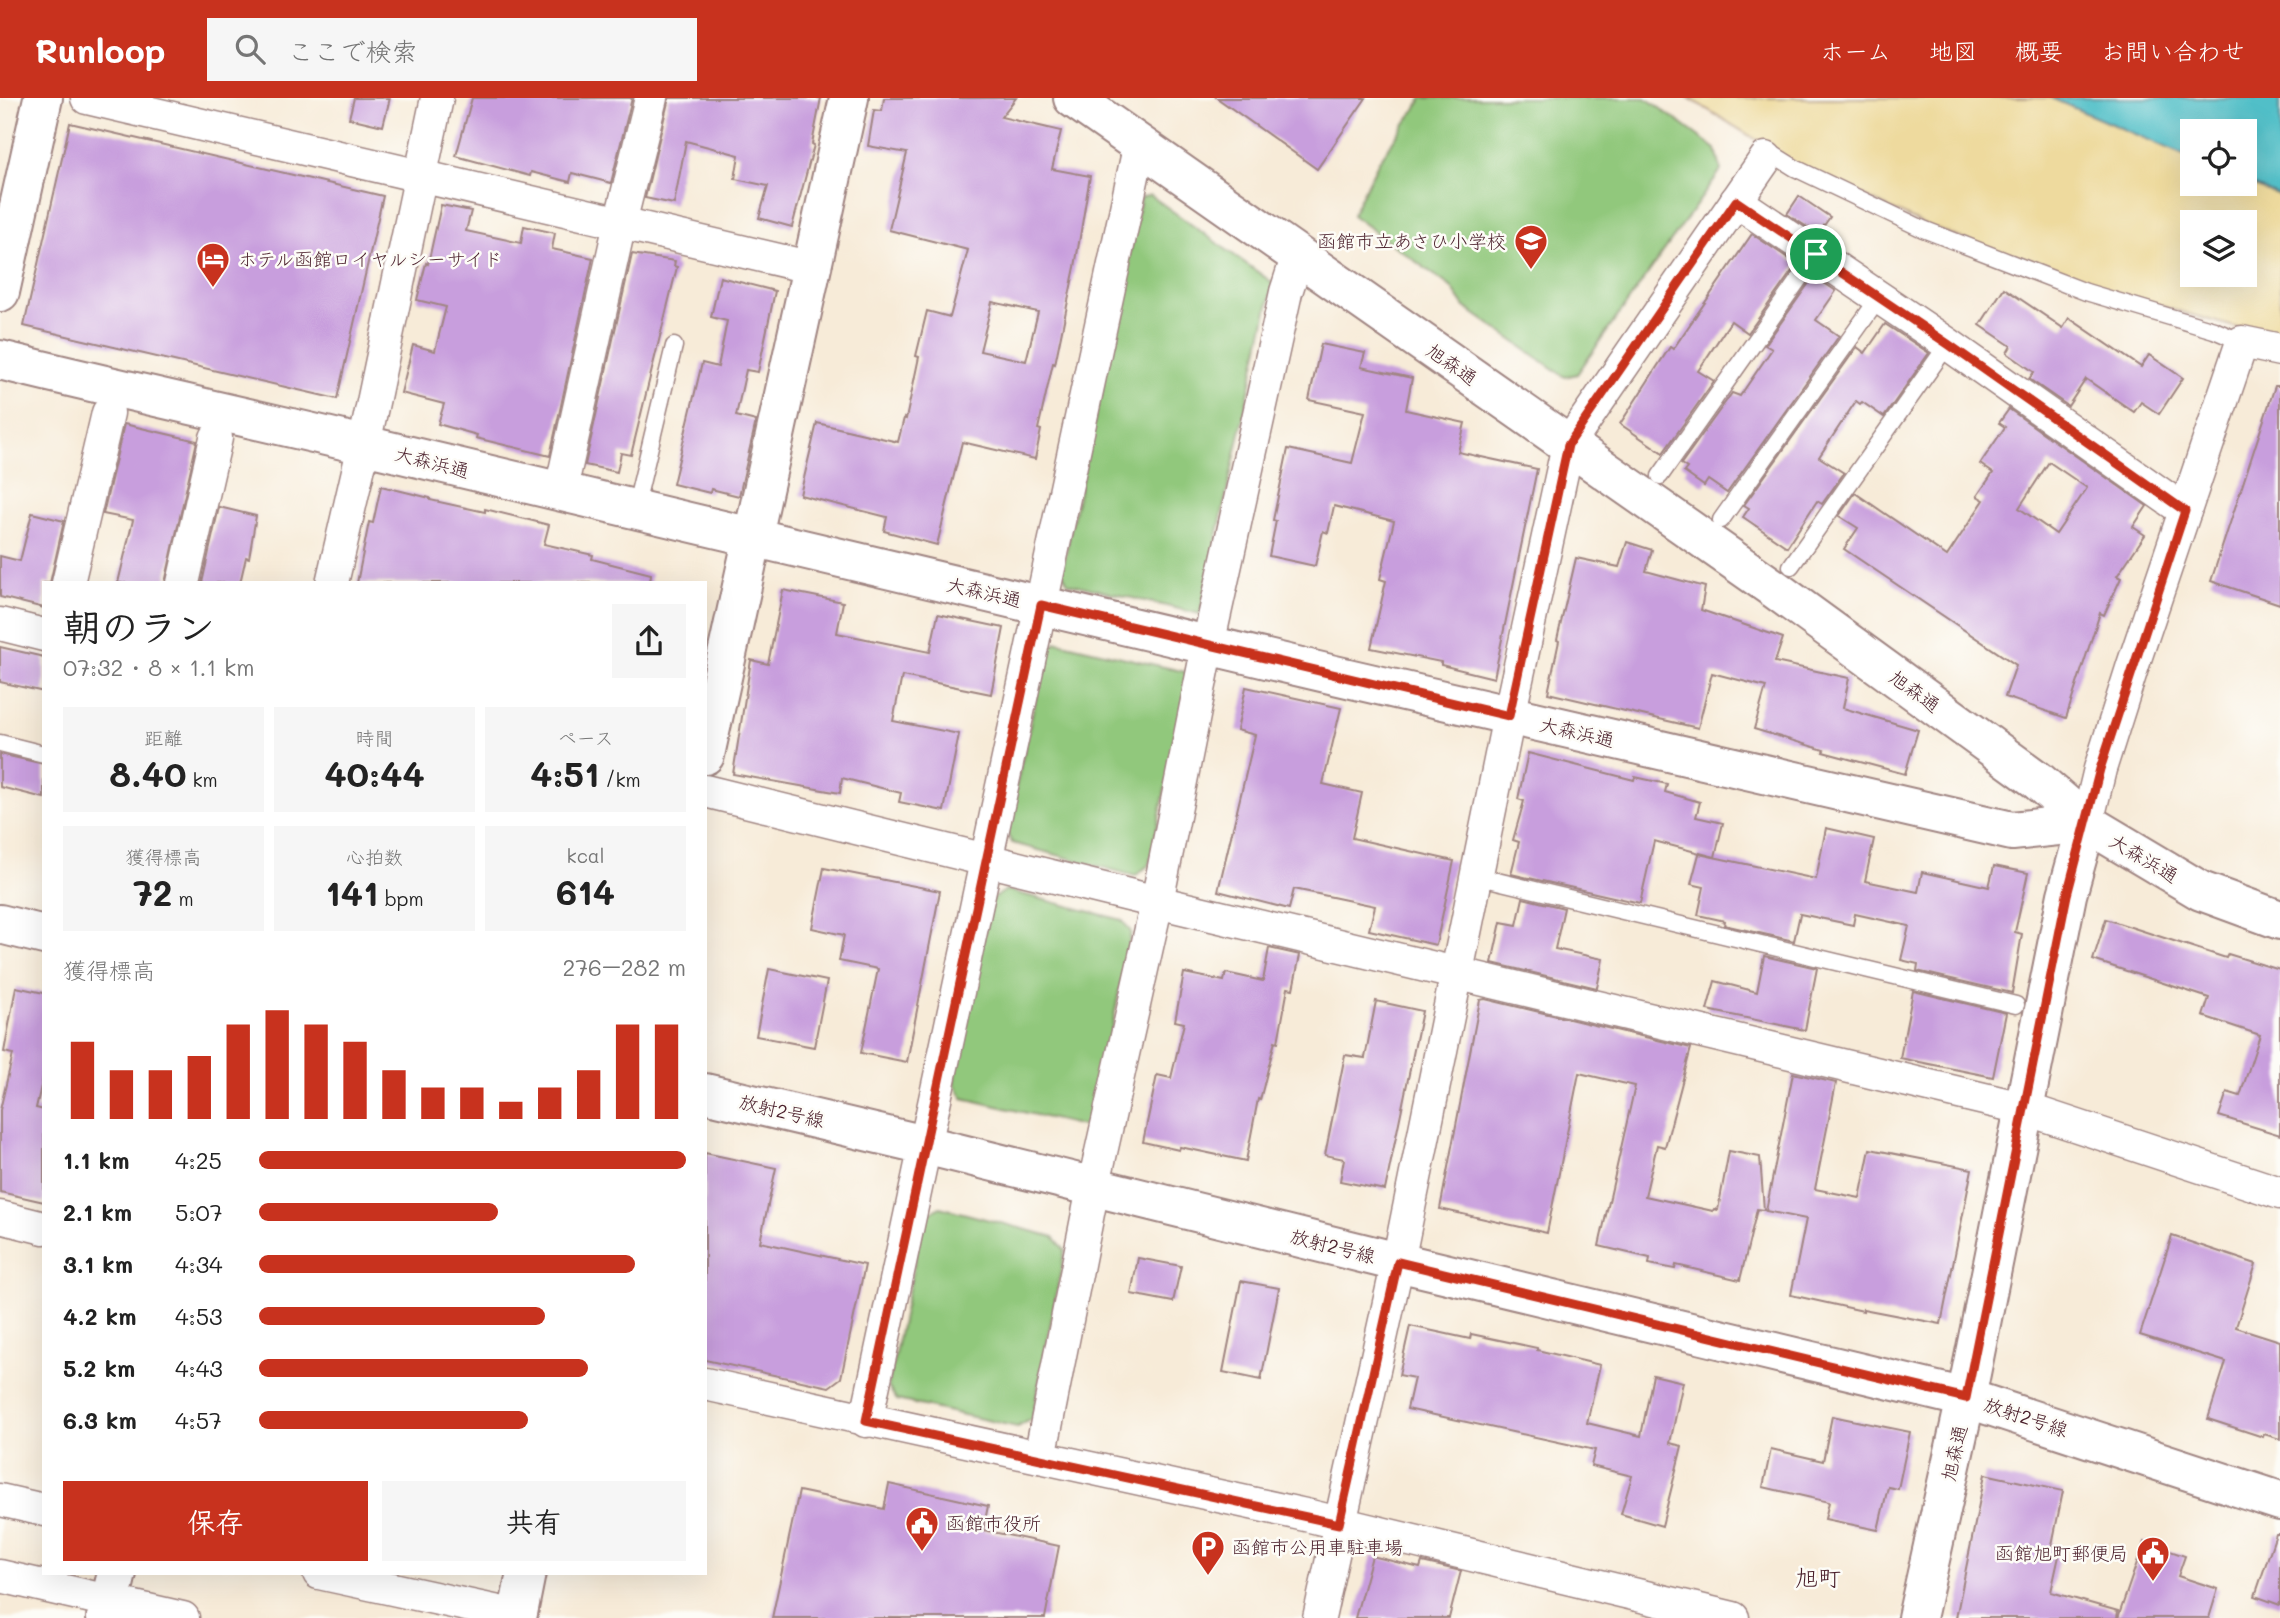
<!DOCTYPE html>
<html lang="ja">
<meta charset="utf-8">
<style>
:root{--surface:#fff;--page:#f6f6f6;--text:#222;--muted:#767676;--accent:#c8321e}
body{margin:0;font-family:Mali,"Klee One",sans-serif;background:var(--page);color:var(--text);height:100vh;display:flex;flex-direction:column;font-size:26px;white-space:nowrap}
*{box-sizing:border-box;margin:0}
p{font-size:23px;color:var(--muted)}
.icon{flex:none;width:38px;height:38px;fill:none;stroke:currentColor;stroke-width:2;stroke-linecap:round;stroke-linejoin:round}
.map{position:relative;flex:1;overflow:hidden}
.panel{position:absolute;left:42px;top:483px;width:665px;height:994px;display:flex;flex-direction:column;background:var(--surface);border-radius:0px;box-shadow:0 7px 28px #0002}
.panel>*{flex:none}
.controls{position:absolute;left:2180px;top:21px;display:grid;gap:14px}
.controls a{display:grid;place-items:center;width:77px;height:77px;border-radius:0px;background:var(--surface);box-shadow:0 7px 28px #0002;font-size:35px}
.pin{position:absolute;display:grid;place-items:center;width:60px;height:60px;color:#fff;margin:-30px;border:4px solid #fff;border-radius:50%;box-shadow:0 2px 7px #0007}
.round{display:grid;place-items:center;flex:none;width:74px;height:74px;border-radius:0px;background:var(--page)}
.head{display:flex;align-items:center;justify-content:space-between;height:119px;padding:0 21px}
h1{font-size:38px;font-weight:800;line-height:52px}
.stats{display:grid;grid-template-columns:repeat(3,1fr);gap:10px;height:119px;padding:7px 21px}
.stats div{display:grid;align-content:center;border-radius:0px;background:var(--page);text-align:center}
.stats b{font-size:35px;font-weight:800}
.stats small{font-size:19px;font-weight:400}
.stats p{font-size:19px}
.chart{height:196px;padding:14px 21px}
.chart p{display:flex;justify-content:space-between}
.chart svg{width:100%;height:126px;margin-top:7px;stroke:var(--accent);stroke-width:6}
.button{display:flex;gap:14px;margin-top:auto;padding:14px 21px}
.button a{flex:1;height:80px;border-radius:0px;background:var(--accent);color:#fff;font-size:28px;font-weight:800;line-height:80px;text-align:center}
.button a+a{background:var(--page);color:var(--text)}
ul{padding:0 21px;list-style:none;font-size:23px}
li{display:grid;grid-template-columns:112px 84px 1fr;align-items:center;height:52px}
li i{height:18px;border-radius:9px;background:var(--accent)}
header{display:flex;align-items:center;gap:42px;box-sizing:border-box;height:98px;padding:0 35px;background:var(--accent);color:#fff}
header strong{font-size:33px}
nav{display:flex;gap:38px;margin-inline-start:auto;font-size:24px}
.search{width:490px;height:63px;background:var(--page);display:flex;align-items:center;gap:18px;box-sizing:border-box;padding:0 24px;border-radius:0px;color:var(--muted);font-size:26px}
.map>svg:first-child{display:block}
.green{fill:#91c87b;stroke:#6e7453;stroke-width:2}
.sand{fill:#eeda9e;stroke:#9c7c64;stroke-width:2;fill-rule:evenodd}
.water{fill:#51bfc8;stroke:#4e6f7a;stroke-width:2}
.building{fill:#c89edd;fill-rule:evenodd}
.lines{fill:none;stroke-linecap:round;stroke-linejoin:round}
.service-casing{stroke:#a08582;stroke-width:19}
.minor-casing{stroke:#a08582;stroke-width:35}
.tertiary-casing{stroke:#a08582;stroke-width:42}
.service{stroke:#fff;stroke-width:16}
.minor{stroke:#fff;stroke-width:32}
.tertiary{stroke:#fff;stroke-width:38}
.route-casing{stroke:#fff;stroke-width:14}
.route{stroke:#c8321e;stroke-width:9}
.labels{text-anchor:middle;stroke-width:5;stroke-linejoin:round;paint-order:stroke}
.poi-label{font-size:19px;fill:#4a1f2b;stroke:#fdfcf7;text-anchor:start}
.street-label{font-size:19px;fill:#4a1f2b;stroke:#fdfcf7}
.quarter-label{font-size:23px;fill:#4a1f2b;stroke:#fdfcf7}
</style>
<header>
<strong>Runloop</strong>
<div class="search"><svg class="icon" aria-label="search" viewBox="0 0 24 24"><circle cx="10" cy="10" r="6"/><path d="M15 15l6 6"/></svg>ここで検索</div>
<nav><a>ホーム</a><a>地図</a><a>概要</a><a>お問い合わせ</a></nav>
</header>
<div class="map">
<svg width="2280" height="1520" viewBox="0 0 2280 1520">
<rect width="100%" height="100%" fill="#fdfcf7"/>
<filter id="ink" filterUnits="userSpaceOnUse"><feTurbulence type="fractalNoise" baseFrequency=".0143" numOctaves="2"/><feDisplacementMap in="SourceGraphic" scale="14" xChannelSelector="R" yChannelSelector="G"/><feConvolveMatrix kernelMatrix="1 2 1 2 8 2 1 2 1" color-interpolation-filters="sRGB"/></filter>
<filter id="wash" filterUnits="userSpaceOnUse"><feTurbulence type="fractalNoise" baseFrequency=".00686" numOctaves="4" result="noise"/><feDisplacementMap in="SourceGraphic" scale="28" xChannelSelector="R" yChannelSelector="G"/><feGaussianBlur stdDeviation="1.57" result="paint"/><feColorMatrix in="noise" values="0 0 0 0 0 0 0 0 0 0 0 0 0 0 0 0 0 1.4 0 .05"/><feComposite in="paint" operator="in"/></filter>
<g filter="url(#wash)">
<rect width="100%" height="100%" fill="#f7ebd8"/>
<g class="green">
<polygon points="1423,0 1646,0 1716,51 1721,72 1577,276 1565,279 1465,209 1451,189 1352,117 1379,63"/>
<polygon points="1150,97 1273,185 1200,516 1068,485 1062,474 1141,100"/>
<polygon points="1058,544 1190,575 1149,767 1135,778 1012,745 1006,734 1047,549"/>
<polygon points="1006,792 1122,822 1131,834 1094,1019 1082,1028 963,1000 954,985 991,802"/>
<polygon points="940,1109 1054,1139 1065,1152 1032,1321 1017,1329 897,1302 888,1289 924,1119"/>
</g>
<path class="sand" d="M1689 0H2051L2193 61V86H2245V84L2280 98V242L2084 186 1923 126 1797 67ZM2193 124H2245V177H2193Z"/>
<polygon class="water" points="2051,0 2280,0 2280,98 2245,84 2245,33 2193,33 2193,61"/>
<g id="blocks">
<g class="building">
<polygon points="354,0 390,0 383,28 349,20"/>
<polygon points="472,0 632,0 611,85 572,75 570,84 531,74 530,78 456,58"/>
<polygon points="669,0 821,0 812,46 814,47 792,129 759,120 768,88 735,81 739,57 686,43 674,106 645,100"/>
<path d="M884 0H1016L1001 19 1061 33 1052 71 1090 78 1075 169 1055 266 1053 265 1038 331 1041 332 1035 361 962 344 937 447 884 433 887 419 800 397 817 325 898 344 904 320 906 321 919 259 916 258 927 213 950 219 968 152 889 132 907 55 868 48 874 12 882 13ZM992 204 1038 214 1026 263 980 253Z"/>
<polygon points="1217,0 1366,0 1317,71"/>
<polygon points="70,25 383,98 337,301 24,228"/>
<polygon points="1799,98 1830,119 1818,136 1787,116"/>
<polygon points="441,107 471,113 466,133 521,145 524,128 555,135 552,151 593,160 550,358 476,340 477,337 438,326 444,306 401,295 413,247 435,253 446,209 417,202 426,165 428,166"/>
<polygon points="1752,136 1797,166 1748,235 1731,223 1698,273 1714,283 1663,355 1620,326 1670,249 1673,251"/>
<polygon points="632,156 675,163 674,168 677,169 631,357 621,355 617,374 585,367"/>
<polygon points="1814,178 1836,193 1816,222 1839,238 1727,395 1708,382 1704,388 1684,374 1687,370 1681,366 1732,295 1740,298 1772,251 1765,247"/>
<polygon points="720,179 775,193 758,274 746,272 736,318 756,323 739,398 711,391 710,395 673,386 702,265 718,269 727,223 711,219"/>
<polygon points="2004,190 2063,230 2069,220 2141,269 2149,257 2183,280 2159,316 2141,304 2134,314 2086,281 2068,308 2029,281 2034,274 2007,255 2011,248 1980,227"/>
<polygon points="1885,226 1929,255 1884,319 1862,304 1860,306 1856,303 1819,359 1844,375 1822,406 1817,403 1787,449 1743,419 1749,410 1744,407 1857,249 1865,255"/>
<polygon points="1321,246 1365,255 1361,269 1412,280 1406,312 1465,325 1458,354 1537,371 1494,580 1441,567 1441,564 1371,550 1386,483 1380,481 1394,423 1334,408 1328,435 1323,433 1315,468 1269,458 1276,423 1273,422 1288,351 1352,365 1365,314 1309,302"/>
<polygon points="2275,288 2280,288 2280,506 2211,483"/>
<path d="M2009 311 2147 408 2133 429 2145 437 2117 478 2121 480 2104 517 2100 515 2066 620 2005 599 2016 567 1844 451 1858 430 1839 418 1855 395 1947 458 1984 402 1977 398 1993 375 1980 366 2005 329 1999 325ZM2049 364 2087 390 2056 436 2019 410Z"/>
<polygon points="124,326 197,343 165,485 118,485 133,422 103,416"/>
<polygon points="381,388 430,400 430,402 485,414 485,411 549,427 544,446 593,457 592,461 651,476 650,485 357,485 369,424 373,425"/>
<polygon points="219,409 256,418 249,460 246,459 240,485 202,485"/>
<polygon points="32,415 64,423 50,485 44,485 44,510 0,499 0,458 20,463"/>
<polygon points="1627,444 1652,452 1646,473 1705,489 1701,512 1783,540 1775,564 1849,580 1843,610 1918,632 1905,676 1823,654 1824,652 1754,631 1766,589 1712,575 1698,630 1548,595 1559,543 1557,542 1576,460 1619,469"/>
<polygon points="783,492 843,504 837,535 930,554 938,516 1004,530 991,596 902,578 893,623 959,636 944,713 899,704 901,695 842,680 840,695 733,676 751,562 768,566"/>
<polygon points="0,549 44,559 44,594 0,584"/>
<polygon points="1246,589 1341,610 1323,686 1362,695 1352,740 1454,763 1436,847 1369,832 1375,808 1294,791 1289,811 1218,793 1255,637 1237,632"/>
<polygon points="1528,655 1634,682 1635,679 1667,686 1665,694 1700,704 1696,719 1723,725 1715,759 1654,743 1640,805 1511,776 1519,744 1513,742 1524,703 1518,701"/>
<polygon points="0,656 44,666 44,700 0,689"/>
<polygon points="1826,730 1874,741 1865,783 1918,794 1922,774 1989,789 1994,768 2028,775 2015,834 2022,836 2012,895 1917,873 1918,866 1901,862 1909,828 1855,816 1853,827 1800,816 1794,843 1724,827 1725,823 1698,817 1704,789 1691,786 1699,756 1816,781"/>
<polygon points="824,770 940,793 907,964 861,955 878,871 839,863 844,837 812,830"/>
<polygon points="1523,800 1564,810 1555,851 1603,861 1597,890 1492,865 1501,824 1517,827"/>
<polygon points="2106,821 2226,860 2228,856 2280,872 2280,1037 2219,1018 2227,994 2240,998 2260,937 2203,918 2209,900 2093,862"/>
<polygon points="1269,850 1300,857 1293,891 1288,890 1278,944 1275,943 1260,1002 1258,1001 1246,1063 1180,1049 1179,1052 1143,1044 1157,977 1171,980 1184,925 1175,923 1184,875 1224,883 1226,875 1263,883"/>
<polygon points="1764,858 1817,870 1805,932 1707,912 1715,883 1757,894"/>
<polygon points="769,871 827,883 814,949 756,938"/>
<polygon points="16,889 44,895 44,975 36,1010 44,1012 44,1104 0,1094 0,1012 13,956 4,954"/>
<polygon points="1913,893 2006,915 1993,979 1900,960"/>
<polygon points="1485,901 1691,950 1665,1049 1657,1047 1645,1098 1713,1113 1714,1111 1718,1112 1729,1053 1760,1059 1764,1112 1757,1111 1740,1182 1676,1167 1675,1171 1649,1166 1650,1160 1599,1148 1635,988 1579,975 1547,1135 1440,1111 1480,902"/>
<polygon points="1376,903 1422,913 1385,1092 1340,1083 1344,1061 1325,1057 1345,957 1365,960"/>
<polygon points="1793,975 1836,985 1815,1091 1860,1100 1870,1051 1972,1071 1941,1226 1863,1211 1863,1213 1791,1197 1806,1121 1766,1113"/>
<polygon points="705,1055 776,1070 760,1144 865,1167 841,1280 829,1289 705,1262"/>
<polygon points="2172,1138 2256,1166 2236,1229 2280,1243 2280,1341 2264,1336 2263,1339 2208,1321 2226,1264 2140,1237"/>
<polygon points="1138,1160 1181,1168 1173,1204 1131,1196"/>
<polygon points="1241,1183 1279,1190 1261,1282 1223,1274"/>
<polygon points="1410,1228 1470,1241 1471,1236 1537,1250 1537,1252 1600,1267 1587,1325 1641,1338 1653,1277 1683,1284 1670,1345 1682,1348 1662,1428 1621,1416 1632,1378 1591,1368 1595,1352 1407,1311 1414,1280 1399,1277"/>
<polygon points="1832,1318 1910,1334 1898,1391 1888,1389 1878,1432 1825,1421 1829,1404 1763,1389 1771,1351 1823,1363"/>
<polygon points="1985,1376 2063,1393 2052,1447 2061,1449 2051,1494 2118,1513 2117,1520 1956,1520"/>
<polygon points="889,1386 988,1408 983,1432 1059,1448 1045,1520 772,1520 799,1393 884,1411"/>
<polygon points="2276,1436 2280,1436 2280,1507 2255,1498"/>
<polygon points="2144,1444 2185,1458 2178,1478 2218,1491 2209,1520 2118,1520"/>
<polygon points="1372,1458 1420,1470 1422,1464 1461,1473 1449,1520 1355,1520"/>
</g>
</g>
</g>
<g filter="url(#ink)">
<use href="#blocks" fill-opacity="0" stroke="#a08582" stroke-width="2"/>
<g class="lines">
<defs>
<g id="service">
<polyline points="1766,60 1771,55 1795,70 1923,131 2086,194 2214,232 2242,244"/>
<polyline points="1660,378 1816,157"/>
<polyline points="635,411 674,248"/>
<polyline points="1721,422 1879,200"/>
<polyline points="1791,468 1948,246"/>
<polyline points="0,645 44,656"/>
<polyline points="1476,778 2016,907"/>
</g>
<g id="minor">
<polyline points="87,0 813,170"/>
<polyline points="1736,103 1948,246 2185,413"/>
<polyline points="560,396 620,125 651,0"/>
<polyline points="68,485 108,315"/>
<polyline points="183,485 216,340"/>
<polyline points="332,485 364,347 437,0"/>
<polyline points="0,526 44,537"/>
<polyline points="705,693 1157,804 2026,1011 2280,1095"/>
<polyline points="2087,725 2100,671 2133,567 2242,244 2280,252"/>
<polyline points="0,1119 44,1130"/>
<polyline points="705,1286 1310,1418 1733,1520"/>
<polyline points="866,1323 1140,45"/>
<polyline points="1040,1359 1093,1090 1157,804 1208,547 1286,194 1298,157"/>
<polyline points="0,1402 44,1412"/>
<polyline points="319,1475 517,1518"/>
<polyline points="0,1478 183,1520"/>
<polyline points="1319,1520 1398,1164 1509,618 1568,347 1766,60"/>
</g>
<g id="tertiary">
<polyline points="1073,0 1776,492 2037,682 2087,725 2067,797 1966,1300 1917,1520"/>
<polyline points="0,194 43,0"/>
<path d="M0 262C121 292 243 318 364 347 912 479 1462 608 2012 733L2087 725 2201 793 2280 822"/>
<polyline points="705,657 849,0"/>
<polyline points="0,826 44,837"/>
<polyline points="705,995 925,1047 1398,1164 1966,1300 2280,1403"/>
<polyline points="106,1520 117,1475"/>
<polyline points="517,1520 526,1475"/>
</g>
</defs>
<use href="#service" class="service-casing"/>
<use href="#minor" class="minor-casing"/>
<use href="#tertiary" class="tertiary-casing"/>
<use href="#service" class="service"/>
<use href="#minor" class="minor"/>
<use href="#tertiary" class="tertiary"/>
</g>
</g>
<g class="lines" filter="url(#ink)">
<defs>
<polygon id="route" points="1736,103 1948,246 2185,413 2100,671 2067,797 1966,1300 1398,1164 1339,1426 866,1323 1041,507 1509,618 1568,347"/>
</defs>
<use href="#route" class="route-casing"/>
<use href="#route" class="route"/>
</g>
<defs>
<symbol id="school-pin" viewBox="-11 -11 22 30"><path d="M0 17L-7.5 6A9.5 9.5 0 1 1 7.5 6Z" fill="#c8321e" stroke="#fdfcf7"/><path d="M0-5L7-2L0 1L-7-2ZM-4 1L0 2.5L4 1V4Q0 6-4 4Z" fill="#fff"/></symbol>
<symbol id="hotel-pin" viewBox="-11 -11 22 30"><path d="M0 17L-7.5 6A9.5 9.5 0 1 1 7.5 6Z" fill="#c8321e" stroke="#fdfcf7"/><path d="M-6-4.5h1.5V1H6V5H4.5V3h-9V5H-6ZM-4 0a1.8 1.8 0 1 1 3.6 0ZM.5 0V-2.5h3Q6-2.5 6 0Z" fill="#fff"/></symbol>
<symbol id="civic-pin" viewBox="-11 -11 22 30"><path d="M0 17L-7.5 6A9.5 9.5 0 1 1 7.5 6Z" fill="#c8321e" stroke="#fdfcf7"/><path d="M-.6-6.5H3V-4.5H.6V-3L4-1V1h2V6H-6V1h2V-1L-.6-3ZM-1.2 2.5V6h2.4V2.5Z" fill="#fff"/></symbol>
<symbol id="parking-pin" viewBox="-11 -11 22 30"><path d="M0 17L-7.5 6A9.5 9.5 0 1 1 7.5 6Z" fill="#c8321e" stroke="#fdfcf7"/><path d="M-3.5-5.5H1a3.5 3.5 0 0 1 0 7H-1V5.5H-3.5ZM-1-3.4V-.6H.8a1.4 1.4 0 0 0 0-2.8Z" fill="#fff"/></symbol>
</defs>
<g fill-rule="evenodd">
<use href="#school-pin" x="1512" y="124" width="38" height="52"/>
<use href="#hotel-pin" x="194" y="142" width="38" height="52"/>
<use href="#civic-pin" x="903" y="1406" width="38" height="52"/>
<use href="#parking-pin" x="1189" y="1430" width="38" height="52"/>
<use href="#civic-pin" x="2134" y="1436" width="38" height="52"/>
</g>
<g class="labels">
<g class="poi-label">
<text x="1506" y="150" text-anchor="end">函館市立あさひ小学校</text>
<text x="238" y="168">ホテル函館ロイヤルシーサイド</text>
<text x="946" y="1432">函館市役所</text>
<text x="1232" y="1456">函館市公用車駐車場</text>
<text x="2128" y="1462" text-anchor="end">函館旭町郵便局</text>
</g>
<g class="street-label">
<text transform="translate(1452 266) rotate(35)" y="7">旭森通</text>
<text transform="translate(432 364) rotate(14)" y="7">大森浜通</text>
<text transform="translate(984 494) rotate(13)" y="7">大森浜通</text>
<text transform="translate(1915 593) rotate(36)" y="7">旭森通</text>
<text transform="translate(1577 634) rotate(13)" y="7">大森浜通</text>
<text transform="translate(2144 760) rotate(31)" y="7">大森浜通</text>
<text transform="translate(782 1013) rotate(13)" y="7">放射2号線</text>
<text transform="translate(1333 1148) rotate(14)" y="7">放射2号線</text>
<text transform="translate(2026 1319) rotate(18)" y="7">放射2号線</text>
<text transform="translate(1954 1355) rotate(-77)" y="7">旭森通</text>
</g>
<g class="quarter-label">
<text x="1818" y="1488">旭町</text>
</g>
</g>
</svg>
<div class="controls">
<a><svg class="icon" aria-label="locate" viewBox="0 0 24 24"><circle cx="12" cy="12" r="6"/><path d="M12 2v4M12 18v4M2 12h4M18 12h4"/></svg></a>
<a><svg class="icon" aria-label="layers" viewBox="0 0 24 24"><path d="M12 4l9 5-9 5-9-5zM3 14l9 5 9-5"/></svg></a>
</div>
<div class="pin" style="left:1816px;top:156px;background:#1e9e55"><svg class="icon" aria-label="arrive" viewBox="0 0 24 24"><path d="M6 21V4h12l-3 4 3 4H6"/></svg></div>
<section class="panel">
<div class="head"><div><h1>朝のラン</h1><p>07:32 · 8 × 1.1 km</p></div><a class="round"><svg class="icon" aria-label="share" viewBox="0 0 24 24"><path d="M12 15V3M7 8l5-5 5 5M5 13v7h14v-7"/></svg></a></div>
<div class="stats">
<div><p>距離</p><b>8.40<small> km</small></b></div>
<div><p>時間</p><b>40:44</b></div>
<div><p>ペース</p><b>4:51<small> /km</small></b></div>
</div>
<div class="stats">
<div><p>獲得標高</p><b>72<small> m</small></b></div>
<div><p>心拍数</p><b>141<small> bpm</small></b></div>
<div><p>kcal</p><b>614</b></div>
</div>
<div class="chart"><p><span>獲得標高</span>276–282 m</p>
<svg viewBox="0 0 160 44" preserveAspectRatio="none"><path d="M5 44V17M15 44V27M25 44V27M35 44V22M45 44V11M55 44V6M65 44V11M75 44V17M85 44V27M95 44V33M105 44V33M115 44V38M125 44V33M135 44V27M145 44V11M155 44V11"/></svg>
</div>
<ul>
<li><b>1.1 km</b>4:25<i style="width:100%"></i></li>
<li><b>2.1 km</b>5:07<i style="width:56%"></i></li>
<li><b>3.1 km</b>4:34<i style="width:88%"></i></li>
<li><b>4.2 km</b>4:53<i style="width:67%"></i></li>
<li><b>5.2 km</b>4:43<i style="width:77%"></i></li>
<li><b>6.3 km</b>4:57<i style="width:63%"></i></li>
</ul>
<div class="button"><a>保存</a><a>共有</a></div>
</section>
</div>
